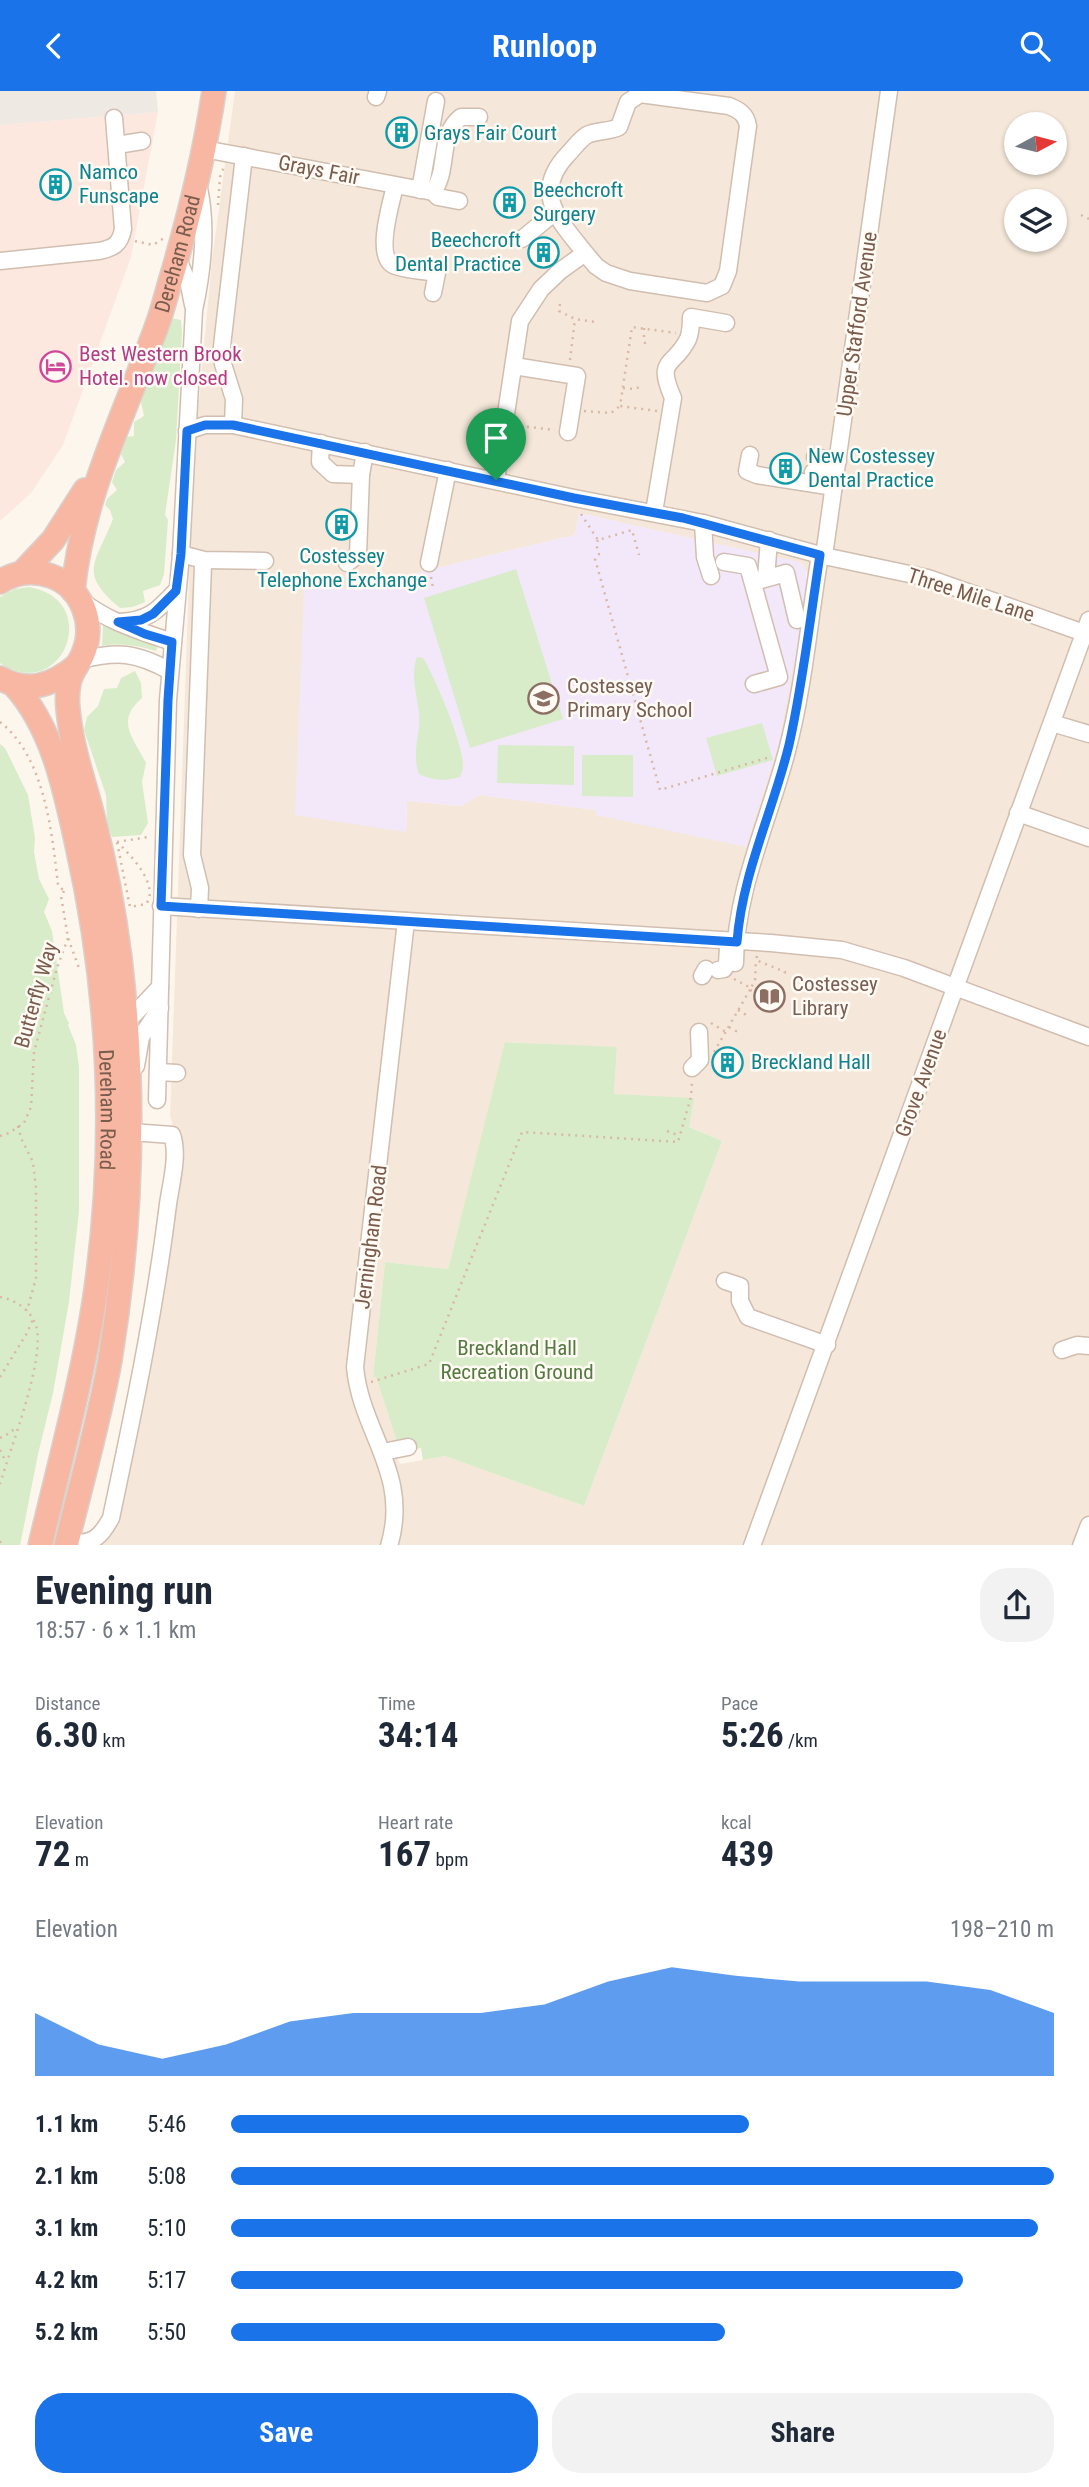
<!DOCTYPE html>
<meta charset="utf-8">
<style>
:root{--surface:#fff;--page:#f2f2f3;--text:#1f2937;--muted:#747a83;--accent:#1a73e8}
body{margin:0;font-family:"Roboto Condensed",sans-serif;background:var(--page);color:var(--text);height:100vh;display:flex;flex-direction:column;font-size:26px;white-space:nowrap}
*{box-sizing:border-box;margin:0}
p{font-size:23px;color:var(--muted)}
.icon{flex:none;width:38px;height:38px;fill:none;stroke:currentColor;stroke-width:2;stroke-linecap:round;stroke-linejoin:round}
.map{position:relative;height:1454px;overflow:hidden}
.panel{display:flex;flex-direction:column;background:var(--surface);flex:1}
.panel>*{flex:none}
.needle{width:46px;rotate:83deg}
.buttons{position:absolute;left:1004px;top:21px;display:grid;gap:14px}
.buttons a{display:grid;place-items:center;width:63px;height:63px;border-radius:50%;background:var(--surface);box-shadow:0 2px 5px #0004;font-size:35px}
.pin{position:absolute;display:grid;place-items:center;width:60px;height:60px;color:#fff;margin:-72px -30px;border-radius:50% 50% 50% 0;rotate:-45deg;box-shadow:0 0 7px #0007}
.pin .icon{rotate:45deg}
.round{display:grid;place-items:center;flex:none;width:74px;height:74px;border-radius:28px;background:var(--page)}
.headline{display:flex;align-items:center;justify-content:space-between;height:119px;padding:0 35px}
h1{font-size:38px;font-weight:700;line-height:52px}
.stats{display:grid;grid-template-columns:repeat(3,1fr);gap:10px;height:119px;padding:7px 35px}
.stats div{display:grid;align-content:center}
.stats b{font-size:35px;font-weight:700}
.stats small{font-size:19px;font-weight:400}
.stats p{font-size:19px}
.chart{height:196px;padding:14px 35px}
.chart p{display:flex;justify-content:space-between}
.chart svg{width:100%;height:126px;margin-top:7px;fill:var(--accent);opacity:.7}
.action{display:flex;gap:14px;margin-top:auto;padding:14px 35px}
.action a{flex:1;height:80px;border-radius:28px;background:var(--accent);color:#fff;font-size:28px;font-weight:700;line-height:80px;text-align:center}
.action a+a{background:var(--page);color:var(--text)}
ul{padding:0 35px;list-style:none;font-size:23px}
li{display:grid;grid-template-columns:112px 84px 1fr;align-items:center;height:52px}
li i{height:18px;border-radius:9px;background:var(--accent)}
header{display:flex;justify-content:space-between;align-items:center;height:91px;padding:0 35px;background:var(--accent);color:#fff;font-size:32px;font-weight:700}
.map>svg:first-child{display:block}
.residential{fill:#f5e8da;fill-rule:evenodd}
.commercial{fill:#fde8e0}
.industrial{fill:#efe9e4}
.education{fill:#f3e8fa}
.green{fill:#d8ecc9}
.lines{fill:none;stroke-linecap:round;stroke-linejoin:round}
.minor-casing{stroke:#d1beb0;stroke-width:19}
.highway-casing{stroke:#dad1cd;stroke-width:26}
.path{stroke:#d9b8a5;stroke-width:2.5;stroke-dasharray:2 5;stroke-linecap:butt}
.minor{stroke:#fff;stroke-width:16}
.highway{stroke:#f7b7a3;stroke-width:23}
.route-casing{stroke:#fff;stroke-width:14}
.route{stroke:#1a73e8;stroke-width:9}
.labels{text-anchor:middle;stroke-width:5;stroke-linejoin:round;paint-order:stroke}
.culture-label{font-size:21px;fill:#0d838f;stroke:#fffaf3;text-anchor:start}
.street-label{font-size:21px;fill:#7a5c4d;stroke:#fffaf3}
.hotel-label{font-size:21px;fill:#b23c85;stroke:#fffaf3;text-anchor:start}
.education-label{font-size:21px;fill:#785e54;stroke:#fffaf3;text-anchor:start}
.park-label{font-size:21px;fill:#537a41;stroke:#fffaf3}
</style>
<header><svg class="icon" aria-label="back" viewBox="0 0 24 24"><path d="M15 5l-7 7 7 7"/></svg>Runloop<svg class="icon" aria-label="search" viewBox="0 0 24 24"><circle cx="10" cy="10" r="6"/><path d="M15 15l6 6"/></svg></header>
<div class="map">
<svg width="1089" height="1455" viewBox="0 0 1089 1455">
<rect width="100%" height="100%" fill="#fdf6ec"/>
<path class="residential" d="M235 0H1089V1454L90 1455 103 1449 154 1245 184 1072 170 1025 193 374 212 169ZM1017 33H1055V72H1017ZM1017 110H1055V149H1017ZM579 422 802 473 807 482V490L797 558 596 719 479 704 461 715 407 710 406 741 304 498H349L575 444ZM506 951 617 957 614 1003 722 1050 584 1415 445 1365 400 1373 395 1362 398 1354 376 1286H373L385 1171 448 1178Z"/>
<polygon class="commercial" points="158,21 131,166 63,354 31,402 0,430 0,34"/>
<polygon class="industrial" points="0,0 156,0 158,21 0,34"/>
<polygon class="education" points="579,422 799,471 805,477 807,490 797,558 778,656 746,756 596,724 596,719 479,704 462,715 407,710 406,741 295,724 304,497 349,498 575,444"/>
<g class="green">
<path d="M171 227 181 229 182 242 176 349 165 424 168 429 164 483 160 494 143 500 145 511 133 516 120 517C77 481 96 472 113 428L110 419 105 414 107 408 117 399 112 391 116 379 125 371 121 363 127 346 134 345V331L144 325 140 307Z"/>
<polygon points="516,478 563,628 470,657 424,507"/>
<path d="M29 496C104 509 62 614 0 572V506L15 498Z"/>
<path d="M103 533 158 555 156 560C137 554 121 552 102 555Z"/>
<path d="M417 566 423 567C435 586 464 655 463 675 463 679 461 683 460 686 444 690 434 690 419 683 411 662 421 643 419 622 417 604 410 583 417 566Z"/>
<path d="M135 580 141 592 142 607C115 630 133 646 146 672L142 691 148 732 141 744 112 746 107 733 106 704 84 639 87 626 98 615 104 598 117 597 121 587Z"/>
<polygon points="762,632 773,669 717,685 706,647"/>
<polygon points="0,653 5,657 28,704 35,747 34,761 39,788 49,808 44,821 52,840 64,922 69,932 68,934 76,954 79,976 79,1120 69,1211 53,1302 38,1363 20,1455 0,1454"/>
<polygon points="498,654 574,655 574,694 497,692"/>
<polygon points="582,664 633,664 633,706 582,705"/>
<polygon points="505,951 617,956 614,1003 694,1007 689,1036 722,1050 584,1415 445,1365 423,1369 421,1357 409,1359 398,1354 376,1286 373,1286 385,1171 448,1178"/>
</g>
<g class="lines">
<defs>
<g id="minor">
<polyline points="376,6 378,0"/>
<polyline points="117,54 142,50"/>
<polyline points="204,58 433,101"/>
<path d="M395 95C391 112 375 164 393 174 402 179 426 180 437 182L433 202"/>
<polyline points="420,99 436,10"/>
<path d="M459 110 438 106 433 101C450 77 437 45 461 26H479"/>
<polyline points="522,148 554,122"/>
<polyline points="177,166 189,194 193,214"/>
<path d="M0 170 99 160C113 157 120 154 123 138L114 27"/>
<polyline points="514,275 577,285 568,341"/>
<polyline points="233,334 234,308 223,273 222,255 244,65"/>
<polyline points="187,340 205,334 233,334 574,407 703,432 824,465 928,487 1084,542"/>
<polyline points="321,352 320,371 333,383 361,384"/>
<polyline points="750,364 747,380 757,384 834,396"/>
<polyline points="815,366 838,370"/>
<polyline points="813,381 836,384"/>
<path d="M496 389 520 230 541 198 560 180 585 162C559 129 531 102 568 63 574 57 580 48 587 44 597 39 609 41 619 36L628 11 640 3 729 15C739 19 746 23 748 35L728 180 722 195 707 202 630 190 606 182 596 175 585 162"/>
<path d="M654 421 673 307C655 266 674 277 688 248 691 241 691 233 691 226L726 232"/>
<polyline points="703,432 705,466 711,485"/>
<polyline points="181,463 204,469 265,470"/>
<polyline points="824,465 889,0"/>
<polyline points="724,471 748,475 779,586 754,593"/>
<polyline points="347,472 358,464 361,384 365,361"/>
<polyline points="429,472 448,379"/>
<polyline points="766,487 769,449"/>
<polyline points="754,491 786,482 797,529"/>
<path d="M81 509C108 531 140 540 172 551"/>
<path d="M119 531C148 530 157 520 176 500"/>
<path d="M80 569C118 560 135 561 170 580"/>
<polyline points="1052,632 1089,643"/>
<polyline points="1018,722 1089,747"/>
<polyline points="161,815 771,852 842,859 904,877 1089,946"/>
<polyline points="199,818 200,797 192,764 203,474"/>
<path d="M735 872C735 800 769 729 787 660 804 595 809 530 820 464"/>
<polyline points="718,879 724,878 727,873 728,856"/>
<polyline points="702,885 706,878"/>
<polyline points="126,932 160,896"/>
<polyline points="136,975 141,946 160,917"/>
<polyline points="692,977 700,969 699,941"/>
<polyline points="158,981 177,982"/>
<path d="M157 1009 168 609 181 463 194 219C203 178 208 134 198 93"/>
<polyline points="725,1190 740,1195 740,1210 748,1226 827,1254"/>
<polyline points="1062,1259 1077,1254 1089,1255"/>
<polyline points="383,1361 408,1356"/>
<path d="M67 1452C92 1453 99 1449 111 1427 133 1323 155 1219 168 1113 171 1092 179 1064 172 1044L131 1041"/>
<path d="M389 1455C411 1383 361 1342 355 1276L406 830"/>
<polyline points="752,1455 1089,529"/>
<polyline points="1081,1455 1089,1434"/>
</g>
<g id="highway">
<polyline points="22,482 53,449 85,399"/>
<path d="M0 491C15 481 33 479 51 485 82 496 96 533 83 563 79 573 71 581 69 592 66 606 68 620 70 634 74 665 86 696 93 726 105 772 114 820 120 867 136 1001 132 1135 110 1269 99 1331 81 1393 66 1455"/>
<path id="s1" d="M73 500C82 406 124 324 156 237 163 219 167 200 173 181 190 122 205 61 214 0"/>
<path d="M0 587C28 603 53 594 76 575"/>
<path id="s2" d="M14 594C53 637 65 699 77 754 111 905 117 1060 94 1212 81 1294 59 1374 40 1455"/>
</g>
</defs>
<use href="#minor" class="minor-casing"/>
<use href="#highway" class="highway-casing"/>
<g class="path">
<polyline points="218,114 220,86 224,76"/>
<polyline points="1081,124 1089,128"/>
<polyline points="135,150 153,154 164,147"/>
<polyline points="560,213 559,220 575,228 596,231"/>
<polyline points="644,237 644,249 646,255"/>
<polyline points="570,269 575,228"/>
<polyline points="623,297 634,298 640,296"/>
<polyline points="584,320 611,322 620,315"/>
<polyline points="657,320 620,315 632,236 676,242"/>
<polyline points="520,335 555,339"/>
<polyline points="581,423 598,449 632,439 639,464"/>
<polyline points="598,449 596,453 599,463 595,468 660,699 770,666"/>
<polyline points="431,486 433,497"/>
<path d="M0 631C45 666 52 742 58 794L64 800"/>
<path d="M117 751C131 764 160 795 146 813L130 816Z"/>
<polyline points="117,751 148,746"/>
<polyline points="64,800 61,805 68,847 79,877"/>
<polyline points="757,865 756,869 785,881 783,884"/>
<polyline points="734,888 751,897 755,889 756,869"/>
<polyline points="750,899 758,903"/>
<polyline points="738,919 748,925"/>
<polyline points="711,932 726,941"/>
<polyline points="729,936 736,940 735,942"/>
<polyline points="714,961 751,897"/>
<polyline points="18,1035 21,1047 33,1071 36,1097 36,1187 27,1220"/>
<polyline points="667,1040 680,1045"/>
<polyline points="0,1045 9,1042 24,1032 31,1016 34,961 57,877 68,847"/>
<path d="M0 1206C16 1209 31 1219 36 1235 46 1267 10 1358 0 1393"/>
<polyline points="0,1286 27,1242 33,1228"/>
<polyline points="371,1291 429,1273 522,1041 678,1051 691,1006 692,991"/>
<polyline points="0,1347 10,1342 15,1337"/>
<polyline points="0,1359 6,1371"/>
<polyline points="0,1450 2,1455"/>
</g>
<use href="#minor" class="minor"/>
<use href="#highway" class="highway"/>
</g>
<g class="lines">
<defs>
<path id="route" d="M205 334H233L574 407 683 427 820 464C810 528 803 592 789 654 773 720 742 783 737 851L161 815 168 609 172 551 145 543 118 531 141 529 153 523 176 500 181 463 187 340Z"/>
</defs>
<use href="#route" class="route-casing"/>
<use href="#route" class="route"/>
</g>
<defs>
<symbol id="building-ring" viewBox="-11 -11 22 22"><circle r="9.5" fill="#fffaf3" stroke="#0f9aa8" stroke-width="1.5"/><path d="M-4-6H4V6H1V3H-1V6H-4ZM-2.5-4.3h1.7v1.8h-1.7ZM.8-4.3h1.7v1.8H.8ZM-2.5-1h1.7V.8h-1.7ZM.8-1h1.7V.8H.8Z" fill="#0f9aa8"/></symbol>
<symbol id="hotel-ring" viewBox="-11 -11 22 22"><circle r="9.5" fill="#fffaf3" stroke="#d1479c" stroke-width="1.5"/><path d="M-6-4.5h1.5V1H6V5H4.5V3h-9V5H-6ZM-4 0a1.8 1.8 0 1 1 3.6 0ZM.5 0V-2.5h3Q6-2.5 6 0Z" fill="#d1479c"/></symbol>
<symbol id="school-ring" viewBox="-11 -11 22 22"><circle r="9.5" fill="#fffaf3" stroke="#8d6e63" stroke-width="1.5"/><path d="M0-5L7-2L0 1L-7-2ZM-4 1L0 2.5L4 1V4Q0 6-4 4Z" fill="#8d6e63"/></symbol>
<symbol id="library-ring" viewBox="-11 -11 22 22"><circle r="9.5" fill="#fffaf3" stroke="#8d6e63" stroke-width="1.5"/><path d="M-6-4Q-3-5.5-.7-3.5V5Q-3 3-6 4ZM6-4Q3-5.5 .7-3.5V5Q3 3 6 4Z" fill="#8d6e63"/></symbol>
</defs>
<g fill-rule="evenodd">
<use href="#building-ring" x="384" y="24" width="35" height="35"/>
<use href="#building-ring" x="38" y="76" width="35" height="35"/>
<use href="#building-ring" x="492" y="94" width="35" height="35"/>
<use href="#building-ring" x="526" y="144" width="35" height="35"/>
<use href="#hotel-ring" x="38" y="258" width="35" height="35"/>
<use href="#building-ring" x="768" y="360" width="35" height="35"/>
<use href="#building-ring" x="324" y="416" width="35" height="35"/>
<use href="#school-ring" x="526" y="590" width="35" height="35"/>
<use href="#library-ring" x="752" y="888" width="35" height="35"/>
<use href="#building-ring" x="710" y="954" width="35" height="35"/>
</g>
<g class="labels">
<g class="culture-label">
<text x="424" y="49">Grays Fair Court</text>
<text x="79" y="88">Namco<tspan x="79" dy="24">Funscape</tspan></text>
<text x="533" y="106">Beechcroft<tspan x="533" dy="24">Surgery</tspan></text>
<text x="521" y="156" text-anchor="end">Beechcroft<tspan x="521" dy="24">Dental Practice</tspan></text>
<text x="808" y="372">New Costessey<tspan x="808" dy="24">Dental Practice</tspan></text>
<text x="342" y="472" text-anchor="middle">Costessey<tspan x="342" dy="24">Telephone Exchange</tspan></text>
<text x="751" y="978">Breckland Hall</text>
</g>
<g class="street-label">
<text transform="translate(319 79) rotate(11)" y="7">Grays Fair</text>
<text dy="7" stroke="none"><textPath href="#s1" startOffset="354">Dereham Road</textPath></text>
<text transform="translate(857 233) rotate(-82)" y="7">Upper Stafford Avenue</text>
<text transform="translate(971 504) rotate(18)" y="7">Three Mile Lane</text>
<text transform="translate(36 904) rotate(-74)" y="7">Butterfly Way</text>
<text transform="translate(921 992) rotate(-70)" y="7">Grove Avenue</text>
<text dy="7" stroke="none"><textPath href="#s2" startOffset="441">Dereham Road</textPath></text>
<text transform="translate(371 1146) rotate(-83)" y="7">Jerningham Road</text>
</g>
<g class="hotel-label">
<text x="79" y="270">Best Western Brook<tspan x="79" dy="24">Hotel. now closed</tspan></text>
</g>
<g class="education-label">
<text x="567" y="602">Costessey<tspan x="567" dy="24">Primary School</tspan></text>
<text x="792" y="900">Costessey<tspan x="792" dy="24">Library</tspan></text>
</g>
<g class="park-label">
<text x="517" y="1264">Breckland Hall<tspan x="517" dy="24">Recreation Ground</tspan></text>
</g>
</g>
</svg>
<div class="buttons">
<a><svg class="needle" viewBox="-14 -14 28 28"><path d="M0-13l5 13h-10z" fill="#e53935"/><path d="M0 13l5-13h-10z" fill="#747a83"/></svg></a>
<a><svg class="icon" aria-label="layers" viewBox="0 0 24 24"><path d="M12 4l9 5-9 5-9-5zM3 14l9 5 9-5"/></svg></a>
</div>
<div class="pin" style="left:496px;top:389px;background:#1e9e55"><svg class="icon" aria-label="arrive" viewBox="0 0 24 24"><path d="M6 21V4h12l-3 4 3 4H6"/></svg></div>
</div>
<section class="panel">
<div class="headline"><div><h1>Evening run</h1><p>18:57 · 6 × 1.1 km</p></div><a class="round"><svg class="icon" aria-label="share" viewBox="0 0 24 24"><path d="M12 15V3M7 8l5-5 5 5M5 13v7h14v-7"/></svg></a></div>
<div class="stats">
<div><p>Distance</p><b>6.30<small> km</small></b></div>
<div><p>Time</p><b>34:14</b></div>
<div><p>Pace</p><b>5:26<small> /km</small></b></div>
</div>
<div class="stats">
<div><p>Elevation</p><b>72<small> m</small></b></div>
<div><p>Heart rate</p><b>167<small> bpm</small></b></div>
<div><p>kcal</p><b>439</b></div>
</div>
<div class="chart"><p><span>Elevation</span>198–210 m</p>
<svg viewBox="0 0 160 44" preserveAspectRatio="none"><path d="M0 44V22L10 33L20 38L30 33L40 25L50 22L60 22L70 22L80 19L90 11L100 6L110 9L120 11L130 11L140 11L150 14L160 22V44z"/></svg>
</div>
<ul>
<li><b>1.1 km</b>5:46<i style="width:63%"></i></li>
<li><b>2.1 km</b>5:08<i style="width:100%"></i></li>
<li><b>3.1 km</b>5:10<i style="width:98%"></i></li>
<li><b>4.2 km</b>5:17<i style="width:89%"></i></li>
<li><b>5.2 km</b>5:50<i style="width:60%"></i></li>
</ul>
<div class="action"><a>Save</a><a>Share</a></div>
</section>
